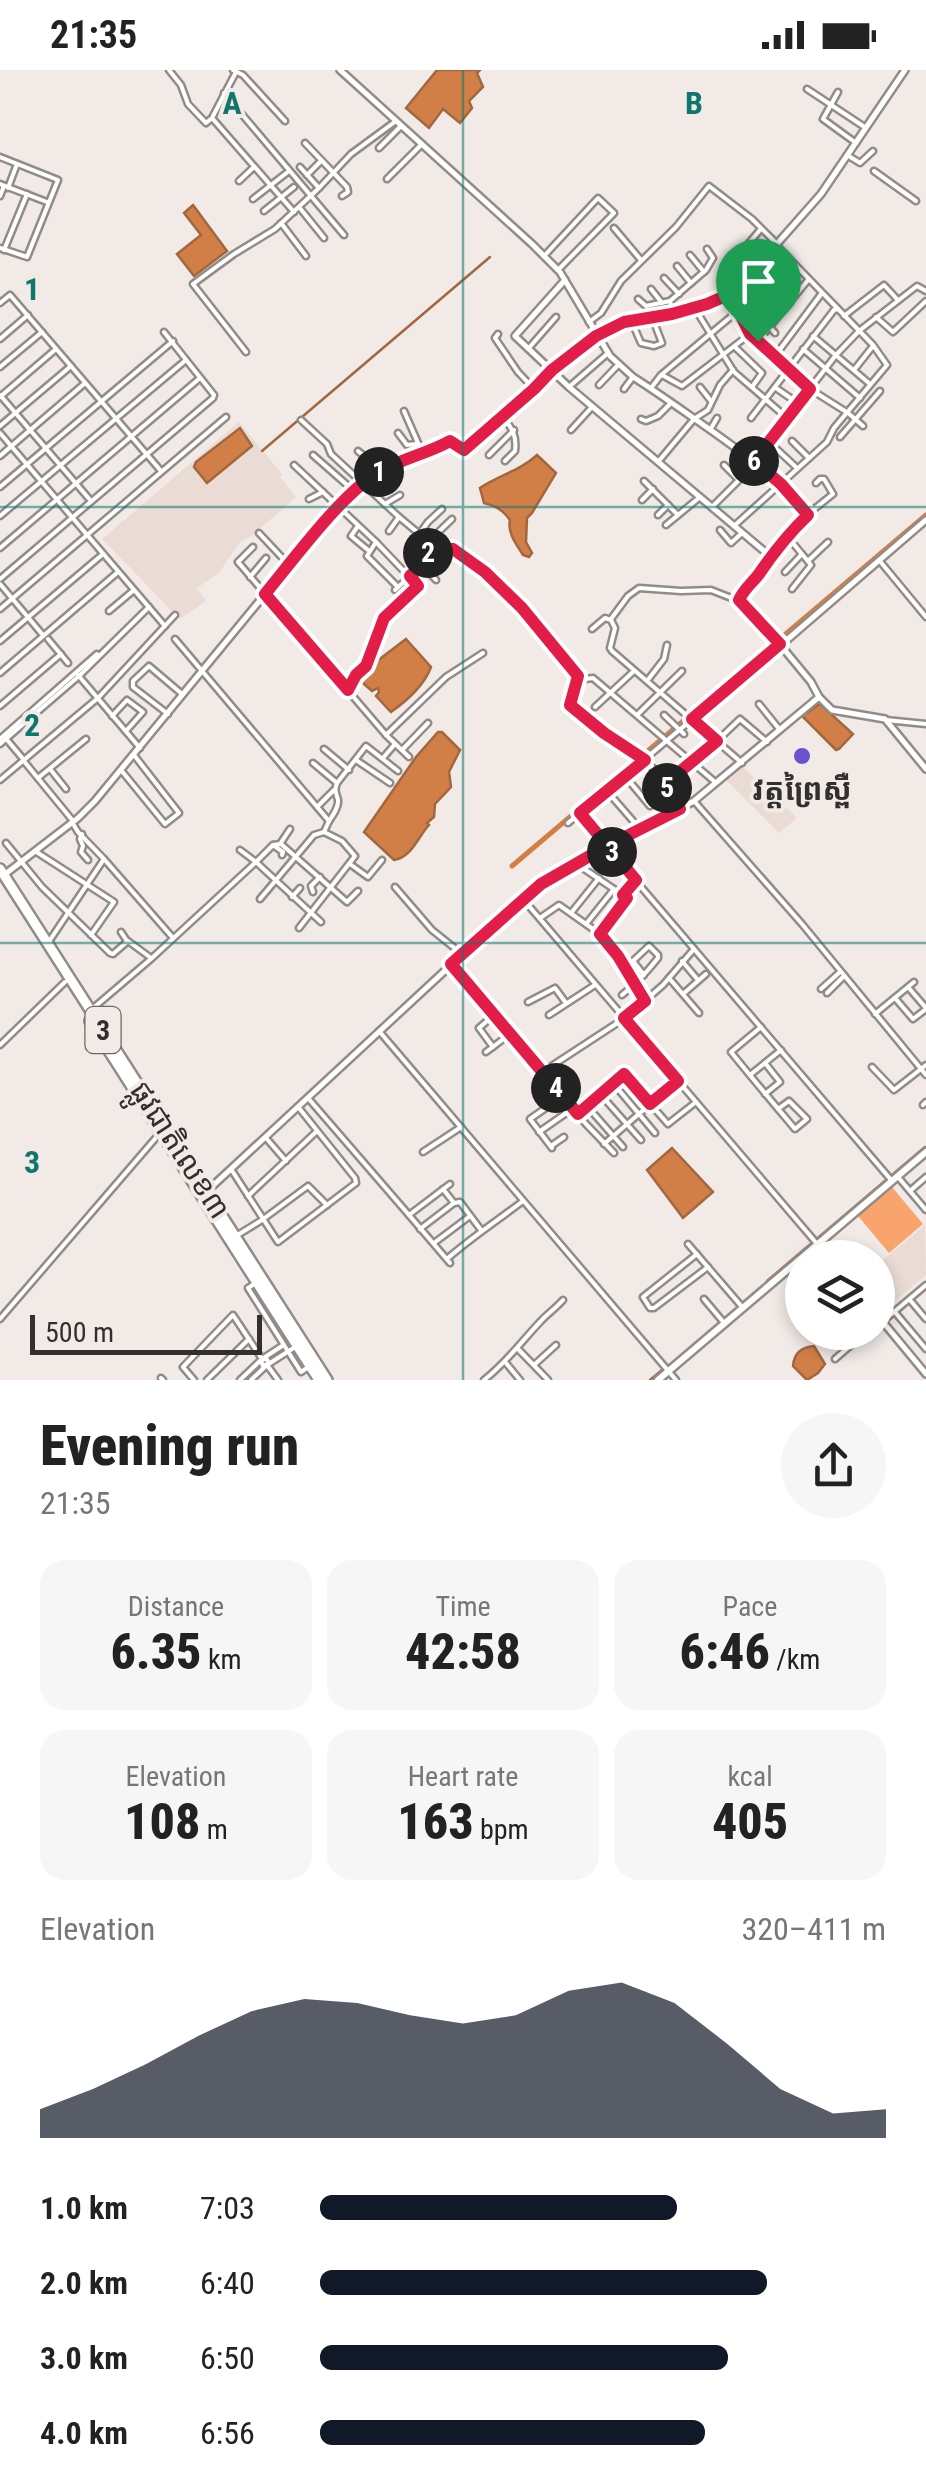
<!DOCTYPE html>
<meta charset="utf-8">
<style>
:root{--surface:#fff;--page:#f6f6f6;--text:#222;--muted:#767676;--accent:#111827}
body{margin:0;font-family:"Roboto Condensed","Noto Sans Khmer",sans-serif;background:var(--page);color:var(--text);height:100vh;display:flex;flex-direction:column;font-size:38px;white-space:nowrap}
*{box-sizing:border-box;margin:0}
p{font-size:32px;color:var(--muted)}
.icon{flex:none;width:55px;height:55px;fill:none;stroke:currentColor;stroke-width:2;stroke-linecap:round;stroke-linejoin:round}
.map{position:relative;height:1310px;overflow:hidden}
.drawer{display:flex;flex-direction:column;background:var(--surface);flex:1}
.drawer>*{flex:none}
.buttons{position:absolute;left:785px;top:1170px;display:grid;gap:20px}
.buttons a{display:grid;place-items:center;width:110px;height:110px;border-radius:50%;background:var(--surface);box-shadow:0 5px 15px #0003;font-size:50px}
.scale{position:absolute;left:30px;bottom:25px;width:232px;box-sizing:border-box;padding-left:10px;border:5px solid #322f2d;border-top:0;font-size:28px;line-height:35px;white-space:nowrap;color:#322f2d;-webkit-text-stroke:8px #f1eae6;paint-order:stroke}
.pin{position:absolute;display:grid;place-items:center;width:85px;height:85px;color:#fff;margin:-102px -42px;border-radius:50% 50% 50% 0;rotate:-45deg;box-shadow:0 0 10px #0007}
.pin .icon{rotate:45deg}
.km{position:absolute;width:50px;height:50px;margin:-25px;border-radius:50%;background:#222;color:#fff;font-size:28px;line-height:50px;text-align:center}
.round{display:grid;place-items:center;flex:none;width:105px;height:105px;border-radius:52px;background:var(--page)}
.overview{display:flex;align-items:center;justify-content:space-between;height:170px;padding:0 40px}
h1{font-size:55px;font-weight:800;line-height:75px}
.stats{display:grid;grid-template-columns:repeat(3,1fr);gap:15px;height:170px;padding:10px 40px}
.stats div{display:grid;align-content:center;border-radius:25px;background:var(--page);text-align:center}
.stats b{font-size:50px;font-weight:800}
.stats small{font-size:28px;font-weight:400}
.stats p{font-size:28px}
.chart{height:280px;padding:20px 40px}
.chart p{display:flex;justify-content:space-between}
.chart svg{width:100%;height:180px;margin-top:10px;fill:var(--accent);opacity:.7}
ul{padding:0 40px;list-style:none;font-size:32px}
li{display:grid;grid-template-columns:160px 120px 1fr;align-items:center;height:75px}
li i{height:25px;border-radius:12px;background:var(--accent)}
.status{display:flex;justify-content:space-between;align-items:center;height:70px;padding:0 50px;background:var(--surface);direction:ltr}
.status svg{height:28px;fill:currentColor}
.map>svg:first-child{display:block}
.built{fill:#eadcd4}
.green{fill:#faa46d}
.water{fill:#d27f47;stroke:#a2673f;stroke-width:2.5}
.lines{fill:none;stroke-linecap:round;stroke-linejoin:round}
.stream{stroke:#a2673f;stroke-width:2.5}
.canal{stroke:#d27f47;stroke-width:5}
.minor-casing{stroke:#928c88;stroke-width:9}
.tertiary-casing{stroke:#928c88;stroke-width:10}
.secondary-casing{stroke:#928c88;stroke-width:11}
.trunk-casing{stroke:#928c88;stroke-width:14}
.minor{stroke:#fff;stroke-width:4}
.tertiary{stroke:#fff;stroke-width:5}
.secondary{stroke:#fff;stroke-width:6}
.trunk{stroke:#fff;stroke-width:9}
.route-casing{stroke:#fff;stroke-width:20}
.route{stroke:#e11d48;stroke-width:12}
.grid{fill:none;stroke:#0f766e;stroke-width:2.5;stroke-opacity:0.55}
.poi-dot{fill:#6953cc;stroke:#f1eae6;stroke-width:4}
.labels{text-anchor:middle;stroke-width:8;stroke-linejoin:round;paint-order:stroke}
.shield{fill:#f1eae6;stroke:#6b6764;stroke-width:2.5}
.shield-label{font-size:28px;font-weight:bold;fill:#322f2d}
.poi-label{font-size:30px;font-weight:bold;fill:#322f2d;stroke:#f1eae6}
.street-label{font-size:30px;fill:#322f2d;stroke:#f1eae6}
.grid-label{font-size:32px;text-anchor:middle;font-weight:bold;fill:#0f766e;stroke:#f1eae6;stroke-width:8;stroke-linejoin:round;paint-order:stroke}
</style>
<div class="status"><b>21:35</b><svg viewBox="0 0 49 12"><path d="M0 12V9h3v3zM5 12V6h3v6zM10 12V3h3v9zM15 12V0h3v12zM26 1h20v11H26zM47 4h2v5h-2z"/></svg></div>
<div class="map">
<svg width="926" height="1310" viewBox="0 0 926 1310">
<rect width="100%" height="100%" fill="#f1eae6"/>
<g class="built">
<polygon points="239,352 282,404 280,407 296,427 253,465 239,473 219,503 197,518 206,531 180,549 102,469"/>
<polygon points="742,696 797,748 779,763 725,709"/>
<polygon points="925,1155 926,1205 882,1242 878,1237 878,1194"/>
</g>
<polygon class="green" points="892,1117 923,1154 889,1183 858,1146"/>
<g class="water">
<polygon points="437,0 480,0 477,3 483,17 469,31 472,38 460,53 443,39 429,58 406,38"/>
<polygon points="193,135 227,181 194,206 177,184 201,165 184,143"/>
<polygon points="240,358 252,376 207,413 194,397 196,392"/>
<path d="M537 385 556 403 532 443 527 448 526 472 532 483 529 487 523 485C517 475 507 463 510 450 503 440 496 436 484 433L480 418C499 405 520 401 537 385Z"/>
<path d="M406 569 431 597C424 616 408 630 391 642L376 626 379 622 378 618 372 621 356 607Z"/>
<polygon points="820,634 853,664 839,679 836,680 802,646"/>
<path d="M438 662H442L460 680 449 702 451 717 435 734 434 747 427 753 429 755C418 767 411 788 394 790L364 762 416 687Z"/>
<polygon points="672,1078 713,1122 683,1148 647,1100"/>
<path d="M814 1276 825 1294 818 1303 807 1310 793 1296C794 1283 801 1277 814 1276Z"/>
</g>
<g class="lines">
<g class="stream">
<polyline points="262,381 490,187"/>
<polyline points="767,1211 925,1077"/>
<polyline points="650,1310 662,1300"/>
</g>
<polyline class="canal" points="512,796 926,445"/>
<defs>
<g id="minor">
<polyline points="169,0 181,15 188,34 206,53 212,48 294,142"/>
<polyline points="233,0 243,5 285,51"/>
<polyline points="807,19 866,58"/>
<polyline points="838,22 823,49 856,73"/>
<polyline points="224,23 344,165"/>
<polyline points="213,46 236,2"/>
<polyline points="305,73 347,117 348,122 342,126"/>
<polyline points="379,78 401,56"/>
<polyline points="847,85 860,93 873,81"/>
<polyline points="0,87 58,110 27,187 0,178"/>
<polyline points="300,97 319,118"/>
<polyline points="874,101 916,131"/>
<polyline points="307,105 321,91"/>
<polyline points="387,109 422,74"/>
<polyline points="239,111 254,97"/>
<polyline points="0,114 47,132"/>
<polyline points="8,118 17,94"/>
<polyline points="0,126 4,116"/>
<polyline points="253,129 289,101"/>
<polyline points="299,137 324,168"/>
<polyline points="264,141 294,117"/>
<polyline points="281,153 306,186"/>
<polyline points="614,158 641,190"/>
<polyline points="4,180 27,124"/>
<polyline points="741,184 755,198"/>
<polyline points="545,185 598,128 614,143 558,200"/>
<polyline points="690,185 704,202"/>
<polyline points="677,196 691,213"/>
<polyline points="728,198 760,160"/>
<polyline points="664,208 679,224"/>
<polyline points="651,219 662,233"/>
<polyline points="730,224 750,264 810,319 848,343 863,356"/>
<polyline points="638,229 646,236 670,231"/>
<polyline points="0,233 10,225 161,401"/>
<polyline points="694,237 734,302 786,347"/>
<polyline points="755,240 775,263"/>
<polyline points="673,243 670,231 706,200 713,188 707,179"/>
<polyline points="743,244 753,239 767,223 770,223 785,235"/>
<polyline points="844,246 884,215 897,229"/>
<polyline points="876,247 893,262 926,231"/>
<polyline points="631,250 641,273 654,276 662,273 652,247"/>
<polyline points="589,252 601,243 621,211 676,157 709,116 752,149 778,175"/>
<polyline points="498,264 495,268 518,302 534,319"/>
<polyline points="813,266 870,314"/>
<polyline points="0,269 28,245"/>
<polyline points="758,271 808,210"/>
<polyline points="735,277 762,303 752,317"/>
<polyline points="528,279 556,247"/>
<polyline points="803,279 860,328"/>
<polyline points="246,282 193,214 234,184 275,159 319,118 351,84 396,51"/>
<polyline points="775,286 822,223"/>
<polyline points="0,297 42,262"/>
<polyline points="854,300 873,276"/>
<polyline points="662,305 682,316 750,264"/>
<polyline points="599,315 619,294"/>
<polyline points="569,317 607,284"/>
<polyline points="700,317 711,331"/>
<polyline points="651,318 661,305 739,240"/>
<polyline points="776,318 799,334"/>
<polyline points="624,319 633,307"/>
<polyline points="0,325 91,431"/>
<polyline points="0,327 56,279"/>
<polyline points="404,341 422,382"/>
<path d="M502 346C512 358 517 365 515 381L505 391"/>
<polyline points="751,348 834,240 838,239"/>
<polyline points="641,349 646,351 658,346 670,334"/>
<polyline points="301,350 327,374 331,384 399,447 434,476 440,479 453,479 485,502 522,538 575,604 585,609 593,608 715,712"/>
<polyline points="0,356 71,296"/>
<polyline points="571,360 592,337"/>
<polyline points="710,360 717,348"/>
<polyline points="0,363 165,556"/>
<polyline points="398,363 407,375 417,374"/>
<polyline points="840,367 880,321"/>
<polyline points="792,371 809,388"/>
<polyline points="769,372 797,398"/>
<polyline points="358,381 369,390 378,402"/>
<polyline points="313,385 354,421"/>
<polyline points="489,385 514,360"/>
<polyline points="0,386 84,314"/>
<polyline points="658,392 694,349 708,340 720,315 733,300"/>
<polyline points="294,395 376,472 367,486 398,517"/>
<polyline points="724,395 739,410"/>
<polyline points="644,411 678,445"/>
<polyline points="0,417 173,271"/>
<polyline points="309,429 323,422"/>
<polyline points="642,430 653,419"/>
<polyline points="385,434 400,425"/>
<polyline points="712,437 739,410 836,285 859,261 917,216 926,221"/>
<polyline points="808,444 833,424 824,409 820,409 816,413"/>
<polyline points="658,445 668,435"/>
<polyline points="0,446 186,290"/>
<polyline points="666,455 700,427"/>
<polyline points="358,456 351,466 368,480"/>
<polyline points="734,456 827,372 834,358 887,295 873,275 777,176"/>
<polyline points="720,460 731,473 742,463"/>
<polyline points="389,461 399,447"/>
<polyline points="259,463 289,495"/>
<polyline points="420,463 428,452 442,439"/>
<polyline points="787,466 811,495 792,519"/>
<polyline points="429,471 452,449"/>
<polyline points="253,477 238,492 386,665 409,687"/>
<polyline points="0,478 200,308"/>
<polyline points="809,490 828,472"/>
<polyline points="879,490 926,547"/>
<polyline points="422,495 436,510"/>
<polyline points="785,502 802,484"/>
<polyline points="250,507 266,488"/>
<polyline points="0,509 213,328 214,325 164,262"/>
<polyline points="0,514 42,564"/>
<polyline points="395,520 424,493 424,488 434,476"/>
<polyline points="0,539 226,347"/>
<polyline points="109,541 134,520"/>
<polyline points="611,549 628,526 639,518 681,521 711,520 739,531"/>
<polyline points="592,559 605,548 611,550 615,558 610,578 612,581 742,693"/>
<polyline points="48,569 68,593"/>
<polyline points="175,569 329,751 324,762"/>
<polyline points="0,571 103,484"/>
<polyline points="0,603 118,502"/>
<polyline points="78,605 140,678"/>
<polyline points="578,606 569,631 570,635 604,663 645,690 656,701 680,739"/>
<polyline points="647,611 664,589 667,575"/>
<polyline points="348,620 355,607 366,596 384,548 418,516 376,472"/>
<polyline points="759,634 780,660"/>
<polyline points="0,636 61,584"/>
<polyline points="595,637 634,601"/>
<polyline points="168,644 133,617 133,611 149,596 182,624"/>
<polyline points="637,645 682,601"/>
<polyline points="664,645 684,664"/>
<polyline points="112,646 127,630 143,642 126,661"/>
<polyline points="886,650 926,654"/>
<polyline points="386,665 446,607 483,583"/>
<polyline points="0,669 97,584"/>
<polyline points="8,671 24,690"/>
<polyline points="0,674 79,606 149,537"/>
<polyline points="324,679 349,700"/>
<polyline points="402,680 428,653"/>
<polyline points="383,688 395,674"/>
<polyline points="23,690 73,751"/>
<polyline points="356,690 390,713"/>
<polyline points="313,693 337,713"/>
<polyline points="50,699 66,719"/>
<polyline points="121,700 165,754 179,743 134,685"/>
<polyline points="625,706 650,736"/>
<polyline points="38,708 86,669"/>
<polyline points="0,710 98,628 175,545"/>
<polyline points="665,714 699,688 740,649 767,672"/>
<polyline points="694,731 802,854 926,1005"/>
<polyline points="317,737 334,720"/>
<polyline points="581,743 607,777 892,1111"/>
<path d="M329 751C333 745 339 737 338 730 336 722 334 721 337 713L366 676 398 701"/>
<polyline points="568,753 607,721"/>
<polyline points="640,759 607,721 779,576"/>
<polyline points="82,764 80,769 83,776 81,782 88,790"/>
<polyline points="6,773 42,817 110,883 113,884 128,871 151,888"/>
<polyline points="280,774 290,759"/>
<polyline points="273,775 283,782 282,785"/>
<polyline points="240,780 256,792 273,775 281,774 347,832 358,821"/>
<polyline points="35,781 114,832 91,865"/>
<polyline points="104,789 173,868"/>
<polyline points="350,794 368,807 382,790"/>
<polyline points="395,817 432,860 462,884"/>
<polyline points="313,822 311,816 320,807"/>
<polyline points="623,825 636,810"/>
<polyline points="292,827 300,818"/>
<polyline points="260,829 314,765 324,762 342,771 355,786 299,858"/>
<polyline points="523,829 818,1175"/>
<polyline points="571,843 599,808"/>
<polyline points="540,848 559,835 600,864 627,828 577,794"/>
<polyline points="586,854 614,819"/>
<polyline points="121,862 127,871"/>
<polyline points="600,864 618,886 645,930"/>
<polyline points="48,873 104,789 78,762 72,752"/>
<polyline points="682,891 698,910"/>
<polyline points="451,894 586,1054 614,1083"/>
<polyline points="669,908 699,943"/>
<polyline points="908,917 926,938"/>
<polyline points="821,919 840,902"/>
<polyline points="827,923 844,906"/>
<polyline points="683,924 706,904"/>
<path d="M622 925C636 914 647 902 658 888V885L649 876 633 891 644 905"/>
<polyline points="895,928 913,949 926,939"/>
<polyline points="528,932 555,918 566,933"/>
<polyline points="91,940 152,888 256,792 321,852"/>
<polyline points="875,944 914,912"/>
<polyline points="549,945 595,915"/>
<path d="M761 957 731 982C752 1008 774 1034 795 1059L807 1049 789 1031 778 1039"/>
<polyline points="379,961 676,1310"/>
<polyline points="0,975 65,912"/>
<polyline points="493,977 479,958 494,945"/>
<polyline points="486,982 510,964"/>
<polyline points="765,993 780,1012 765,1024"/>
<polyline points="872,997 894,1020 926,995"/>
<polyline points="544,1001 625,948 663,915 694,879"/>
<polyline points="750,1005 781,980"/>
<polyline points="613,1013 655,1063"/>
<polyline points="601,1025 641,1070"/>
<polyline points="308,1028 409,1145"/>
<polyline points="923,1035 926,1032"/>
<polyline points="587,1036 623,1077"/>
<polyline points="580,1042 624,1004 668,1054 696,1032"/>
<polyline points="539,1062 572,1039"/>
<polyline points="266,1068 286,1091"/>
<polyline points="604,1074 676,1012"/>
<polyline points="551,1076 564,1067"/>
<polyline points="552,1078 530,1049 563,1026"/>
<polyline points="423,1082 461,1057"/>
<polyline points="231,1099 278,1172 356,1113 355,1108 299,1038"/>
<polyline points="898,1107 926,1140"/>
<polyline points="450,1114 409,1145 450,1193"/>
<polyline points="443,1119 454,1133"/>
<polyline points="910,1121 926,1107"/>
<polyline points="248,1126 316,1062"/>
<polyline points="420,1159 454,1133 460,1132 481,1160"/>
<polyline points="236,1166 262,1150 308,1116 327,1135"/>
<polyline points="434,1173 470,1146"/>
<polyline points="688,1174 743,1238"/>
<polyline points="697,1184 643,1227 650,1238 654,1238 708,1197"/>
<path d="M448 1188C472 1167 498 1150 523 1131"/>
<polyline points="256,1213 248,1218 301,1302 310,1296"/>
<polyline points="704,1229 725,1254"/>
<polyline points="910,1230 926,1249"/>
<polyline points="894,1241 926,1279"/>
<polyline points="0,1249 160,1063"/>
<polyline points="882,1252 926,1215"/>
<polyline points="518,1279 548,1310"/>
<polygon points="266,1288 269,1293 263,1296 261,1291"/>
<polyline points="835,1289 866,1262"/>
<polyline points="506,1293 520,1310"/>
<polyline points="267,1295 278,1310"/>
<polyline points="534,1295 556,1275"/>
<polyline points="161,1308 163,1310"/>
<polyline points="194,1310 183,1297 233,1245 262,1289"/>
<polyline points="207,1310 249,1269"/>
<polyline points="240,1310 262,1289 282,1276"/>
<polyline points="251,1310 267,1295 295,1277"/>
<path d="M484 1310C506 1293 521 1272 540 1252 547 1244 555 1239 563 1230"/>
</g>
<g id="tertiary">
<path d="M340 0 532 174 560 202 610 286 633 307C660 324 686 343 712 361 747 386 781 410 807 445L781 471 756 507 742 524 740 534 778 572 811 612 819 627 832 640 885 649 926 699"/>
<polyline points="565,210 515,266 569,317 770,486"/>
<polyline points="781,575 926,450"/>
<polyline points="4,805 78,748 95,731 289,495 354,421 378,402 449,371 464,380 534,319 551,300 604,261 624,252 673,243 707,234 738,218 821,124 905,0"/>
<polyline points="206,1122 491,858 541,814 694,731 819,627"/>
<polyline points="818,1175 829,1188"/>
<polyline points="878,1246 926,1304"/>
</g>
<polyline id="secondary" points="658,1310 926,1082"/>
<g id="trunk">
<polyline points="0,799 327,1310"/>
<polyline points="90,951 319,1310"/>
</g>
</defs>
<use href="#minor" class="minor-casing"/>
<use href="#tertiary" class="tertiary-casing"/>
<use href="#secondary" class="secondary-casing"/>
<use href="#trunk" class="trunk-casing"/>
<use href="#minor" class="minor"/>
<use href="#tertiary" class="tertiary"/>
<use href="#secondary" class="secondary"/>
<use href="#trunk" class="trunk"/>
</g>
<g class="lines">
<defs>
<path id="route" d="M758 271 750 264 730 224 707 234 672 244 624 252 596 266 552 300 534 319 464 380 450 371C427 384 400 389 377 403 340 426 294 489 265 524L348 620 356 605 366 596 384 548 418 516 410 506 424 493V488L434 476 440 479H453L485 502 522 538 578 606 570 635 604 663 645 690 580 743 636 810 623 825 627 828 600 864 618 886 645 931 624 948 678 1011 650 1034 624 1004 578 1044 451 894 541 814 607 776 680 739 665 714 717 671 692 649 780 574 739 530C743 520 752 513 759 504 774 482 789 463 808 445L781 414 754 391 810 319 758 271"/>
</defs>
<use href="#route" class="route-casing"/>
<use href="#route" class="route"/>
</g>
<path class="grid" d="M463 0V1310M0 437H926M0 873H926"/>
<circle class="poi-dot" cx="802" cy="686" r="10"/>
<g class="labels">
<rect class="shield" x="85.5" y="937" width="35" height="46" rx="8"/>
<g class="shield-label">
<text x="103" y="970">3</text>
</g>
<g class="poi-label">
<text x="802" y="730">វត្តព្រៃស្ពឺ</text>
</g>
<g class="street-label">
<text transform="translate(180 1080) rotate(57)" y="10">ផ្លូវជាតិលេខ៣</text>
</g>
</g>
<g class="grid-label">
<text x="232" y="44">A</text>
<text x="694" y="44">B</text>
<text x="32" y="230">1</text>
<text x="32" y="666">2</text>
<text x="32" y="1103">3</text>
</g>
</svg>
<div class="buttons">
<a><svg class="icon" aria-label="layers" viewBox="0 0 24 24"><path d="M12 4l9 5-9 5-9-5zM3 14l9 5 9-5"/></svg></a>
</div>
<div class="scale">500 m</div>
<div class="pin" style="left:758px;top:271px;background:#1e9e55"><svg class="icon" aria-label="arrive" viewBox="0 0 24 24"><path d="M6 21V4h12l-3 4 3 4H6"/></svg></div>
<b class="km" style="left:379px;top:402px">1</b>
<b class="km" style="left:428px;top:483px">2</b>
<b class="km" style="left:612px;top:782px">3</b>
<b class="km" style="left:556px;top:1018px">4</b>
<b class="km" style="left:667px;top:718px">5</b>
<b class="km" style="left:754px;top:391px">6</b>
</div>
<section class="drawer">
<div class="overview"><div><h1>Evening run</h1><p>21:35</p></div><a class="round"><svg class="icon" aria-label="share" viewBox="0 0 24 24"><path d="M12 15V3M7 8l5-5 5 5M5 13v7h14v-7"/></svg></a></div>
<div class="stats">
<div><p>Distance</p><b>6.35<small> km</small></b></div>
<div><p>Time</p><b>42:58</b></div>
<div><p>Pace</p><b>6:46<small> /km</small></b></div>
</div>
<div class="stats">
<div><p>Elevation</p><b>108<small> m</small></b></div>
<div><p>Heart rate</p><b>163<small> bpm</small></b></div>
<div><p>kcal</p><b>405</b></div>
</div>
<div class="chart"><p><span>Elevation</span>320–411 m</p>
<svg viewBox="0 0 160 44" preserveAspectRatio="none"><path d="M0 44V37L10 32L20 26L30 19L40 13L50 10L60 11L70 14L80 16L90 14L100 8L110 6L120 11L130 21L140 32L150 38L160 37V44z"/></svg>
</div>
<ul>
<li><b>1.0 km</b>7:03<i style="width:63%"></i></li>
<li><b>2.0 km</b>6:40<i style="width:79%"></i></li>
<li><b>3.0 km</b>6:50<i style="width:72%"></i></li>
<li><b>4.0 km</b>6:56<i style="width:68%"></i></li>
</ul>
</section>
